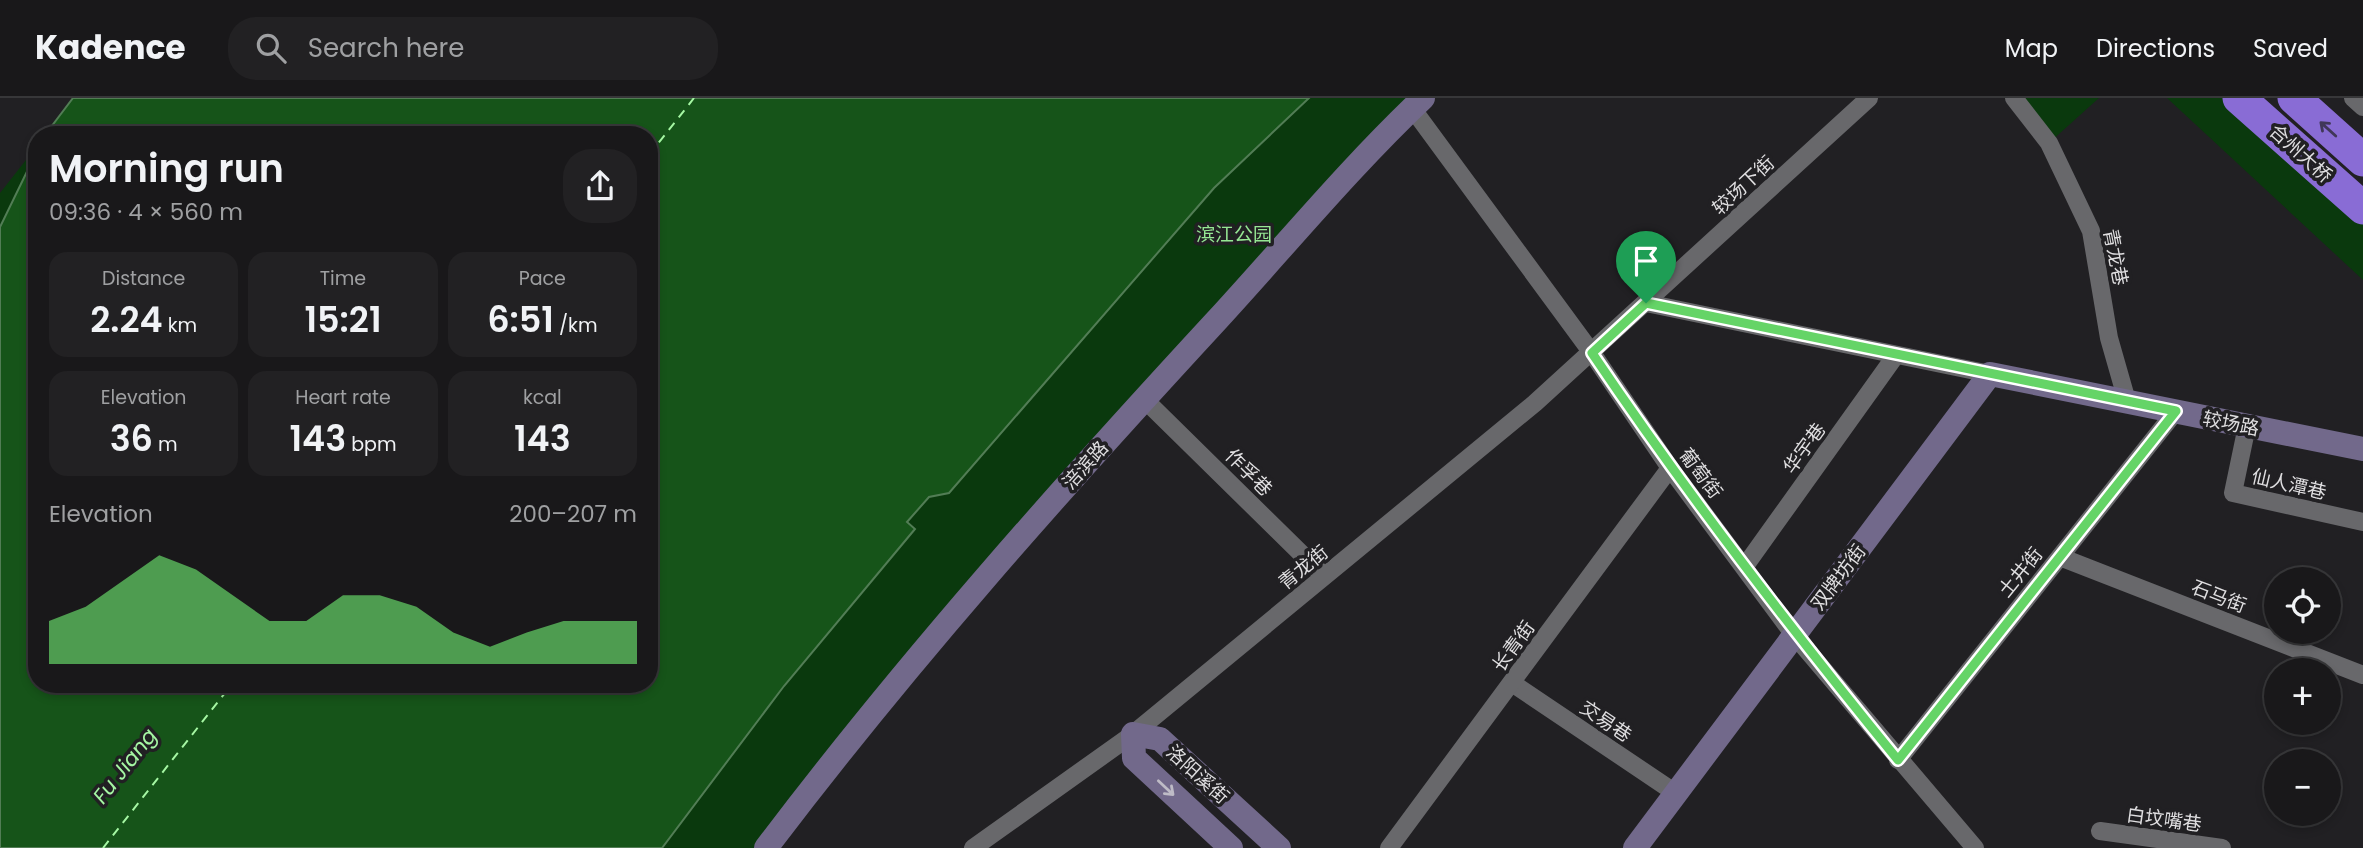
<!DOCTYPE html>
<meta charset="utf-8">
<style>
:root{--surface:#19181a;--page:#222123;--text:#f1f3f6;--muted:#9fa0a2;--line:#373739;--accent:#65d467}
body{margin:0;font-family:Poppins,"Noto Sans SC",sans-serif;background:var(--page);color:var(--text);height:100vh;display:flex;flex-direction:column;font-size:26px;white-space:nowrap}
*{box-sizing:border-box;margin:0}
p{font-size:23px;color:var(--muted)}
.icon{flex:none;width:38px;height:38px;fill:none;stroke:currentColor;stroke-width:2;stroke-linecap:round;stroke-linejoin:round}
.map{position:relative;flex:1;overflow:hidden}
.sheet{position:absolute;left:28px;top:28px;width:630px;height:567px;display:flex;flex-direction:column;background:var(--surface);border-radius:28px;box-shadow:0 4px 10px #0003,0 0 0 2px var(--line)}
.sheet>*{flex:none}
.buttons{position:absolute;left:2264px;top:469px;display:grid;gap:14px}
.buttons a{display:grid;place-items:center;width:77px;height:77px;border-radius:50%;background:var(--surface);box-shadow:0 4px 10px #0003,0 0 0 2px var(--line);font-size:35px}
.pin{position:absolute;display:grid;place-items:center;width:60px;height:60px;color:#fff;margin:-72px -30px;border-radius:50% 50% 50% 0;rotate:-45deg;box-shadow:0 0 7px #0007}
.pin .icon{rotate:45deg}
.round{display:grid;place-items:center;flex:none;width:74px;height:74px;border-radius:28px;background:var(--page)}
.overview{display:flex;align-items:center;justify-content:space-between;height:119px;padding:0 21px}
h1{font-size:38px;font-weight:600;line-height:52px}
.metrics{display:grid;grid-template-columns:repeat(3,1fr);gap:10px;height:119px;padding:7px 21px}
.metrics div{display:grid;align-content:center;border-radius:18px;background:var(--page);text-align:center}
.metrics b{font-size:35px;font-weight:600}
.metrics small{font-size:19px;font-weight:400}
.metrics p{font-size:19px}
.chart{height:196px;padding:14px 21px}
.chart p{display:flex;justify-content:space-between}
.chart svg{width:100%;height:126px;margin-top:7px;fill:var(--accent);opacity:.7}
header{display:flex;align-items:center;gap:42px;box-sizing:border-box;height:98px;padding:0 35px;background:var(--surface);border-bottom:2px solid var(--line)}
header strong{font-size:33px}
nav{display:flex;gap:38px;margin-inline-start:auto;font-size:24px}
.search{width:490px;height:63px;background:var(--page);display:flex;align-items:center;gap:18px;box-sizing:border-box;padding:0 24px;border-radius:28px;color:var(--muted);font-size:26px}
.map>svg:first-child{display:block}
.green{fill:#0a390d}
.water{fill:#165419;stroke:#527d55;stroke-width:2}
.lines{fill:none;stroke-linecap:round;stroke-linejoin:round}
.ferry{stroke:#a5f7a3;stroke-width:2;stroke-dasharray:9 7;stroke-linecap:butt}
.street{stroke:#68686b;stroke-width:18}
.secondary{stroke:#72698b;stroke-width:24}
.highway{stroke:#896cd5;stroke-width:33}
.oneway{stroke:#403758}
.oneway2{stroke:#bebbc6}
.route-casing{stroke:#fff;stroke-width:14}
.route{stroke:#65d467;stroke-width:9}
.labels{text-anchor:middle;stroke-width:7;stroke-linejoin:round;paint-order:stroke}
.street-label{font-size:19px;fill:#dfdee0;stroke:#212023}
.park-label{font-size:19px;fill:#95e793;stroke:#212023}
.water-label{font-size:21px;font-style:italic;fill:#a5f7a3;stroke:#212023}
</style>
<header>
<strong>Kadence</strong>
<div class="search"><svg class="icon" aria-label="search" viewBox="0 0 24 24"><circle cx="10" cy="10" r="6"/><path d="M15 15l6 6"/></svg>Search here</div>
<nav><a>Map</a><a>Directions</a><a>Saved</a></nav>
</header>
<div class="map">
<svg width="2363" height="750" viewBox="0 0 2363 750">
<rect width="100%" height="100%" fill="#212023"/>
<g class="green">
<polygon points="1309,0 1423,0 1144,301 766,750 662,750 784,588 915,430 907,424 929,398 949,395 1214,90"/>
<polygon points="2014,0 2099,0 2049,45"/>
<polygon points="2167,0 2239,0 2363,107 2363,182"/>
<polygon points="37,48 9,116 0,129 0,95"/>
</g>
<polygon class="water" points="73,0 1309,0 1214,90 949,395 929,399 907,424 915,431 784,588 662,750 0,750 0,129 37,53 37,586 649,586 649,37 45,37"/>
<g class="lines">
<g class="ferry">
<polyline points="649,57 694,0"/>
<polyline points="103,750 232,586"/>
</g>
<g class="street">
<polyline points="2014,0 2049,45 2091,133 2109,240 2127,303"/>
<polyline points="2353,0 2363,9"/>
<polyline points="1412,10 1592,255 1670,370 1794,537 1975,750"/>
<polyline points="1646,205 1990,276"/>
<polyline points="1144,301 1324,478"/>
<polyline points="2247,328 2233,395 2363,424"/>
<polyline points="2060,459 2363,577"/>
<polyline points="1745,468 1896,257"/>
<polyline points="1512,585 1677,696"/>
<polyline points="1898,662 2176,313"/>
<polyline points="2100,733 2222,750"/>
<polyline points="973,750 1133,636 1535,305 1869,0"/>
<polyline points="1389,750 1670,370"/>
</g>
<g class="secondary">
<path d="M766 750C906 565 1060 392 1217 222 1285 148 1350 69 1423 0"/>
<polyline points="1231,750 1134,660 1133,636 1160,641 1279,750"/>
<polyline points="1635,750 1990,276 2363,351"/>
</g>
<g class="highway">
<polyline points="2239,0 2363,110"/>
<polyline points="2294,0 2363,62"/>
</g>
</g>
<defs><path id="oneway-shaft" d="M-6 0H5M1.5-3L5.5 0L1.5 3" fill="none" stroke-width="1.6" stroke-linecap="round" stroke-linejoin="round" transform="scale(1.75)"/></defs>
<use class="oneway" href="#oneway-shaft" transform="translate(2328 31) rotate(-138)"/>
<use class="oneway2" href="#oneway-shaft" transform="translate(1166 690) rotate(43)"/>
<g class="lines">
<defs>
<path id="route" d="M1646 205 2176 313 1898 662C1790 530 1687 396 1592 255Z"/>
</defs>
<use href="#route" class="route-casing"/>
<use href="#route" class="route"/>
</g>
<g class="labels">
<g class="street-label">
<text transform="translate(2301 55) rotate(42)" y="7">合州大桥</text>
<text transform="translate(1743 87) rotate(-43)" y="7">较场下街</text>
<text transform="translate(2116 159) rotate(79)" y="7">青龙巷</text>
<text transform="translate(2231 325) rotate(11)" y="7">较场路</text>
<text transform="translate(1804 350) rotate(-54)" y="7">华宇巷</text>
<text transform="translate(1085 367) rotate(-48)" y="7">涪滨路</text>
<text transform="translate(1249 374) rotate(45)" y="7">作孚巷</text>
<text transform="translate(1701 375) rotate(53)" y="7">葡萄街</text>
<text transform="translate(2289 386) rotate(13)" y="7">仙人潭巷</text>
<text transform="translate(1303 469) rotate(-39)" y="7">青龙街</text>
<text transform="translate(2020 474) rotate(-51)" y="7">土井街</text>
<text transform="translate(1838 479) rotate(-53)" y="7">双牌坊街</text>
<text transform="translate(2219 498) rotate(21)" y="7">石马街</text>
<text transform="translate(1513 548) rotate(-54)" y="7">长青街</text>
<text transform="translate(1606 623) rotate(34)" y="7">交易巷</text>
<text transform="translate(1198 676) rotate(42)" y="7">洛阳溪街</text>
<text transform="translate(2164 721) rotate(8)" y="7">白坟嘴巷</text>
</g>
<g class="park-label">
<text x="1234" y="143">滨江公园</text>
</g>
<g class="water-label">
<text transform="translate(125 668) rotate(-52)" y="7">Fu Jiang</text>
</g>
</g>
</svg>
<div class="buttons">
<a><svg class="icon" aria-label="locate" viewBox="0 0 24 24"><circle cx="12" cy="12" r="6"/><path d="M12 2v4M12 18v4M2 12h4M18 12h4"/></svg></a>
<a>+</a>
<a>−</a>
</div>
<div class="pin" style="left:1646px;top:205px;background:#1e9e55"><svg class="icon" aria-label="arrive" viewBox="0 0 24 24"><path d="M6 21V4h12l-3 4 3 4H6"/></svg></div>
<section class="sheet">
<div class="overview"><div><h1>Morning run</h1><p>09:36 · 4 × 560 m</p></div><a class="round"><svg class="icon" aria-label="share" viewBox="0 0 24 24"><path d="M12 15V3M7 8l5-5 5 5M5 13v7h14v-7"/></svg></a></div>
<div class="metrics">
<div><p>Distance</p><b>2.24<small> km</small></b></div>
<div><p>Time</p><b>15:21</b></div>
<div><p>Pace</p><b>6:51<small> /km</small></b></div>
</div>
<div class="metrics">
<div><p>Elevation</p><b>36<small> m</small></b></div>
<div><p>Heart rate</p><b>143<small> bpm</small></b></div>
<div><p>kcal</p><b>143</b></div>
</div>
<div class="chart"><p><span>Elevation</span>200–207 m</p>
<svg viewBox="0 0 160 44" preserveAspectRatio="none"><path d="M0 44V29L10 24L20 15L30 6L40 11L50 20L60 29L70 29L80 20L90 20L100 24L110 33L120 38L130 33L140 29L150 29L160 29V44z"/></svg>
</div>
</section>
</div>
